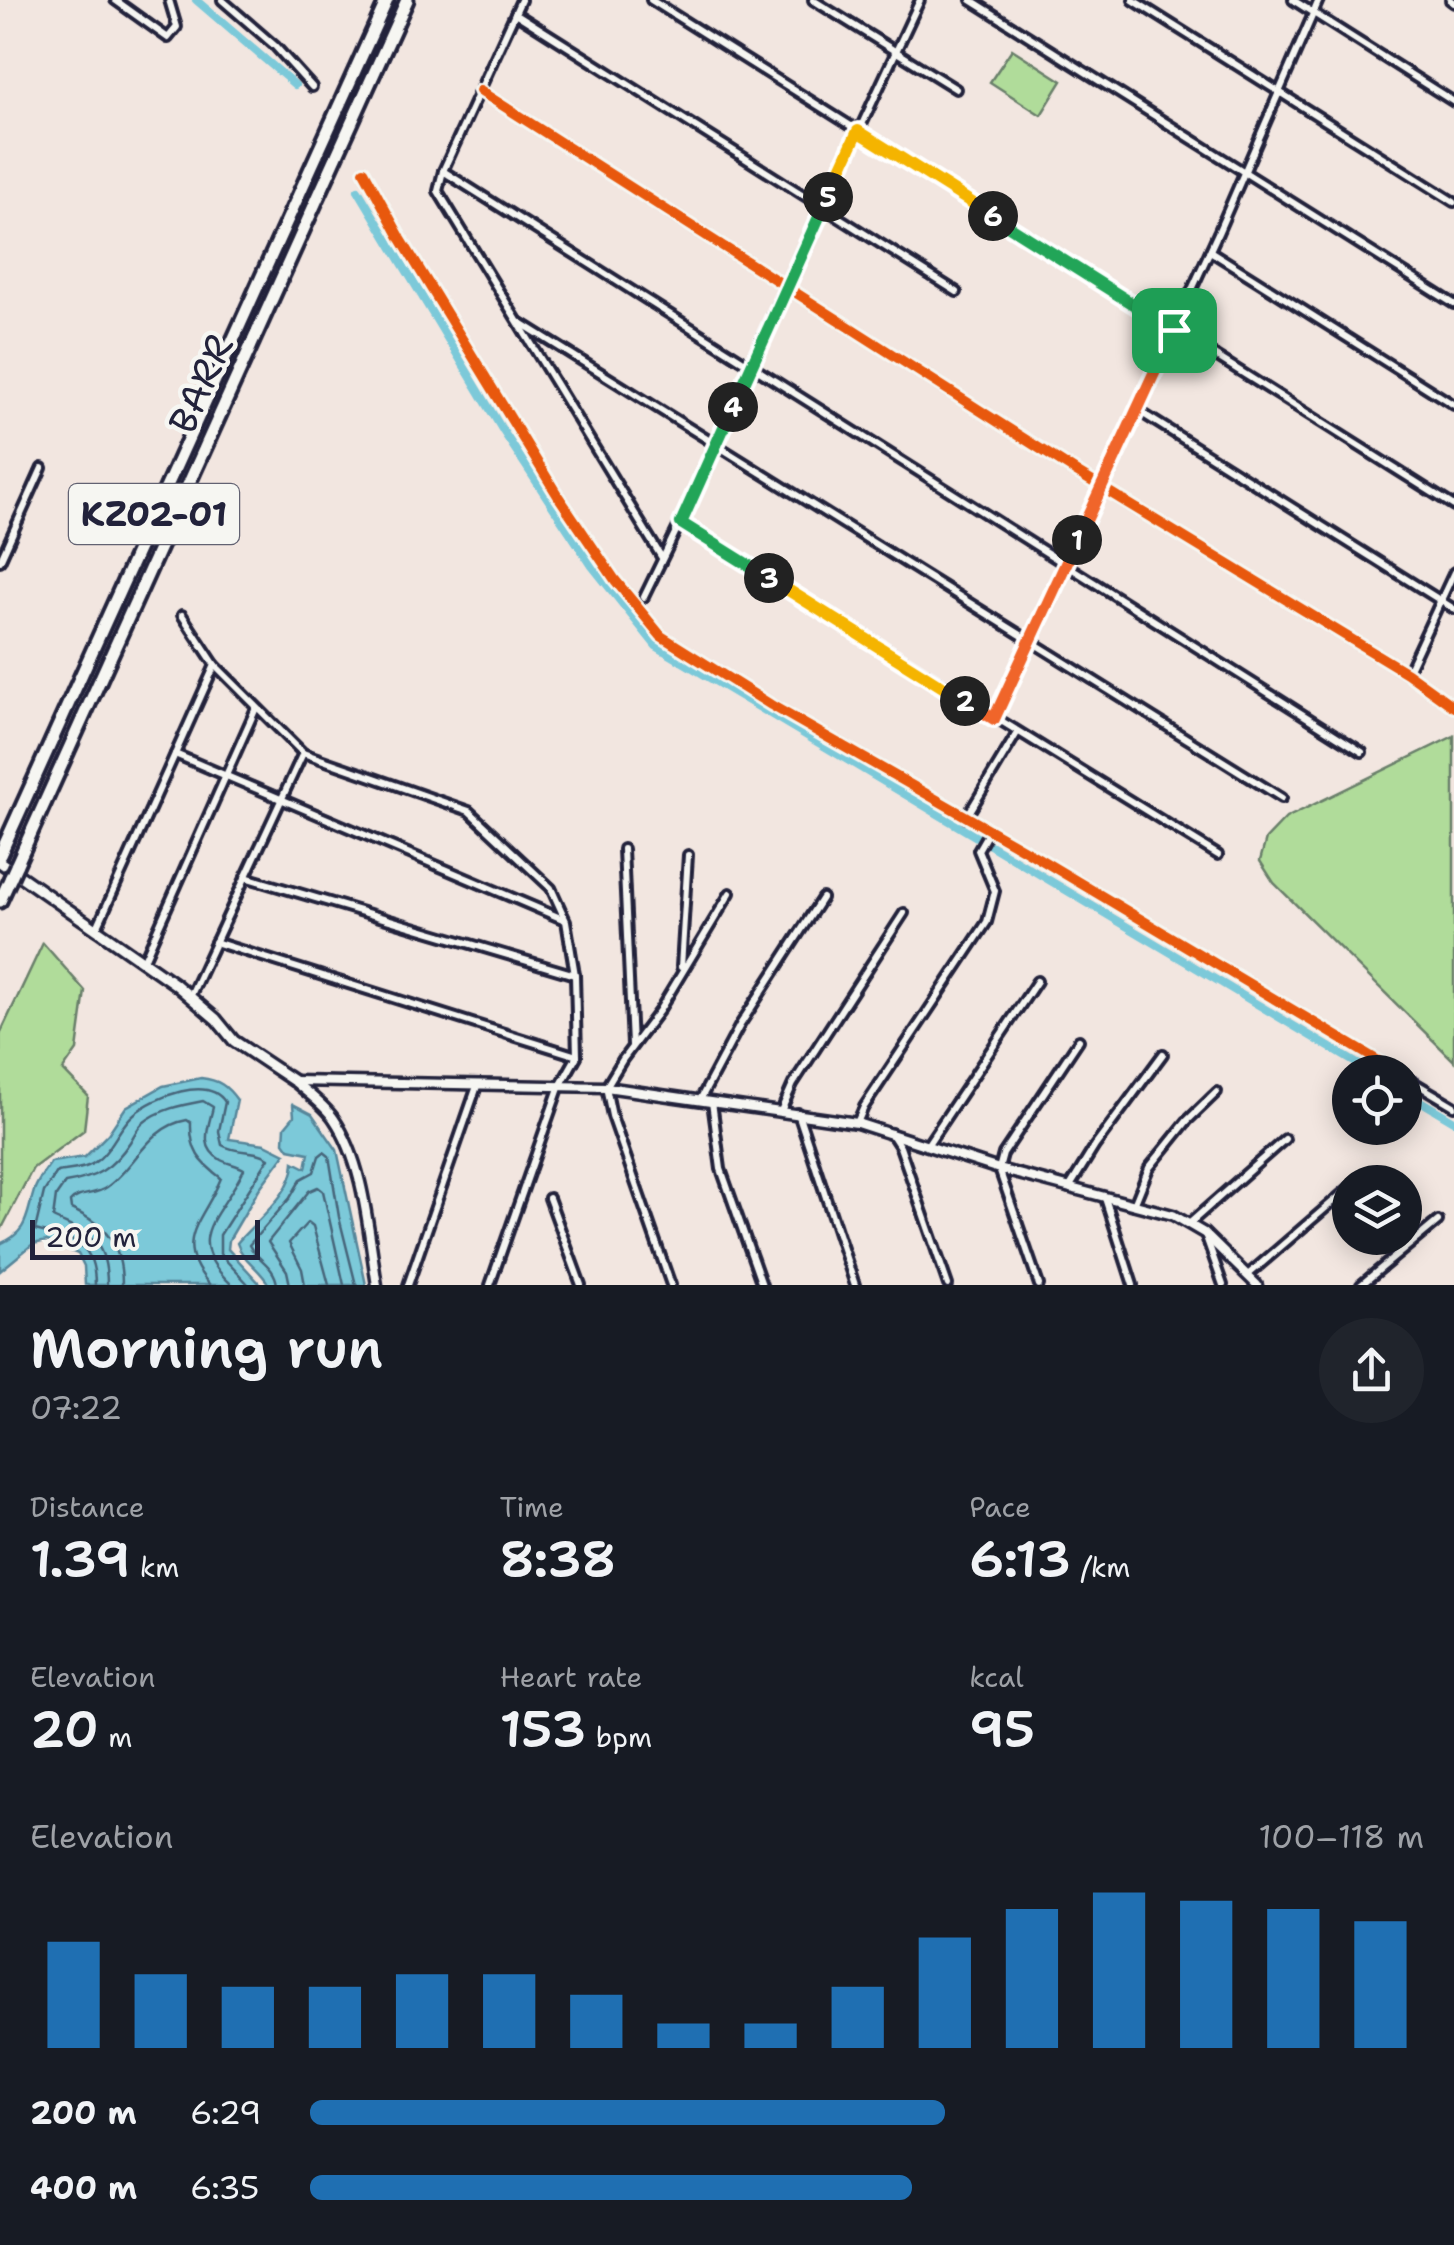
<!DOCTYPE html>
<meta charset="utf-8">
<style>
:root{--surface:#171b24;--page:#20242c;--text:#f1f3f6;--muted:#9ea1a6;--accent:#1f6fb2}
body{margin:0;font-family:"Shantell Sans",sans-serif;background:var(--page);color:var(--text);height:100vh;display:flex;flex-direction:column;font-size:38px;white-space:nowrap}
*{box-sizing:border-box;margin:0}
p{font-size:32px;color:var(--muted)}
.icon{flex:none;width:55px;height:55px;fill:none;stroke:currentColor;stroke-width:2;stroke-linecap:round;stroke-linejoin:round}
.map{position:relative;height:1285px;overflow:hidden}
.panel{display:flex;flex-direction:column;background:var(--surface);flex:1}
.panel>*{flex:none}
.tools{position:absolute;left:1332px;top:1055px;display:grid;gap:20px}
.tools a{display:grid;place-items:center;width:90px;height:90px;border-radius:50%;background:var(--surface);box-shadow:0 5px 25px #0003;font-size:50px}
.scale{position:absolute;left:30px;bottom:25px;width:230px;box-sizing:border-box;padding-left:10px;border:5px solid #22223b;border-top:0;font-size:28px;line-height:35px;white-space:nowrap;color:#22223b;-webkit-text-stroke:8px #f6f6f2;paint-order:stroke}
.pin{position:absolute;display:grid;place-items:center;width:85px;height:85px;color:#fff;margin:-42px;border-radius:20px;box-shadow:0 5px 15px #0006}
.km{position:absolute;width:50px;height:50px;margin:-25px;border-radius:50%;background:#222;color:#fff;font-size:28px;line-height:50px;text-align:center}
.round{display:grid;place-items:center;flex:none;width:105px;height:105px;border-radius:52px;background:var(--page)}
.summary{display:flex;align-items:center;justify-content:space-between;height:170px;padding:0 30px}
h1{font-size:55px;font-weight:600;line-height:75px}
.stats{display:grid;grid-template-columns:repeat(3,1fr);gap:15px;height:170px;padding:10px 30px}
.stats div{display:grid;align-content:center}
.stats b{font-size:50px;font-weight:600}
.stats small{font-size:28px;font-weight:400}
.stats p{font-size:28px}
.chart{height:280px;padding:20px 30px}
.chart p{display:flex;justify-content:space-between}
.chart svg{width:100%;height:180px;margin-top:10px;stroke:var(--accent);stroke-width:6}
ul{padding:0 30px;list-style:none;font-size:32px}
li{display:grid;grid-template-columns:160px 120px 1fr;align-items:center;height:75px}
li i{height:25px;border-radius:12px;background:var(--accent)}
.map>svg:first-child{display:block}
.green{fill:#b0dc9a;stroke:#697f6a;stroke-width:2.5}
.water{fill:#7bc9d9;stroke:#57869a;stroke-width:2.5}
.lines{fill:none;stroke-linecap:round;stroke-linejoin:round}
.shore{stroke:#46657a;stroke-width:2.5}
.canal{stroke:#7bc9d9;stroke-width:8}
.minor-casing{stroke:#22223b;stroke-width:14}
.tertiary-casing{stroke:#22223b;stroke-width:15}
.secondary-casing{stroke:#22223b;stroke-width:16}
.motorway-casing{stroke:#22223b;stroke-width:19}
.minor{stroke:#f6f6f2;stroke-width:6}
.tertiary{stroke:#f6f6f2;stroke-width:8}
.secondary{stroke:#f6f6f2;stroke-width:9}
.motorway{stroke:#f6f6f2;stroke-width:11}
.motorway-bridge-casing{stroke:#22223b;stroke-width:19;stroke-linecap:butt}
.motorway-bridge{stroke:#f6f6f2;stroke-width:11}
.cycleway-casing{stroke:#f6f6f2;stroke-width:16}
.cycleway{stroke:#e8590c;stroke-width:10}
.split-1-casing{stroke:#fff;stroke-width:20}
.split-2-casing{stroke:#fff;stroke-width:20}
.split-3-casing{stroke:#fff;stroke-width:20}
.split-4-casing{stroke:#fff;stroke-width:20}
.split-5-casing{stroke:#fff;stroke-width:20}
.split-6-casing{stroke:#fff;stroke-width:20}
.split-7-casing{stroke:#fff;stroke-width:20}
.split-1{stroke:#f0652b;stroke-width:12}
.split-2{stroke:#f0652b;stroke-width:12}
.split-3{stroke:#f5b400;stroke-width:12}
.split-4{stroke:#22a559;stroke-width:12}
.split-5{stroke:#22a559;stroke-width:12}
.split-6{stroke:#f5b400;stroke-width:12}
.split-7{stroke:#22a559;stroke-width:12}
.labels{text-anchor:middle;stroke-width:9;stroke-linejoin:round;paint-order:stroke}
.shield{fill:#f6f6f2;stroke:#626272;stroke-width:2.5}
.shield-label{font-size:35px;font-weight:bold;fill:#22223b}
.street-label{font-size:38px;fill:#22223b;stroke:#f6f6f2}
</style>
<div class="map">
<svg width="1454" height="1285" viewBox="0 0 1454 1285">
<rect width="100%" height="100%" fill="#f2e6e0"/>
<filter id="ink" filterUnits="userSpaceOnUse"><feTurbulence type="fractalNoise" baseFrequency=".01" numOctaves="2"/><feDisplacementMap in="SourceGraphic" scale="20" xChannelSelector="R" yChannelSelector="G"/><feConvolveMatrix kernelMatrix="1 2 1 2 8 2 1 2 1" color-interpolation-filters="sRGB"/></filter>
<g filter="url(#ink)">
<g class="green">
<polygon points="1012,49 1062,81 1041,115 990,82"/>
<polygon points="1454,736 1454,1061 1274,883 1260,861 1266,839 1286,818"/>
<polygon points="43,943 85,991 77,1050 63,1070 88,1096 84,1130 33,1168 0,1232 0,1034"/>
</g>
<g class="water">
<path d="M201 1078C219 1080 227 1086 237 1100L229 1139 265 1144 285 1154 259 1189 229 1240 228 1249 261 1285H85L84 1266 78 1254 47 1241 33 1244 0 1271V1244C28 1232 26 1217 34 1191 37 1181 45 1171 51 1162L85 1157 108 1134 126 1107 163 1086Z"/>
<path d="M293 1104 312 1114 337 1150 366 1285H269C260 1268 242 1260 237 1243 255 1221 294 1193 294 1162L306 1168 309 1153 289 1149 284 1142 285 1127 294 1116Z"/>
</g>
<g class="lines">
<g class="shore">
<path d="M95 1285C95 1239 70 1239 35 1230L44 1192 57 1172C67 1170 79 1170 88 1166 110 1157 117 1128 134 1114 154 1097 208 1075 225 1102L219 1131 222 1145C237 1154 257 1149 269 1158L220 1235V1254L249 1285"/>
<path d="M107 1285C107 1238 89 1236 53 1218L56 1196 65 1183C96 1178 112 1169 130 1142 134 1136 137 1128 143 1123 160 1109 182 1105 203 1101L213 1107C209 1126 198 1147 221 1160 229 1164 237 1165 244 1169 221 1218 180 1237 232 1285"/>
<path d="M122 1285C122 1246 107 1225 71 1209L70 1202C79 1192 95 1196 107 1187 137 1166 147 1127 187 1120L191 1123C190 1151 200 1162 221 1178 204 1221 170 1240 210 1285"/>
<path d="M277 1285C275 1265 256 1259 249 1245L290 1198 301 1179 314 1172 319 1156 324 1152 329 1156 339 1217 356 1285"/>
<polyline points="290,1285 287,1271 268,1242 309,1191 318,1187 323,1191 344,1285"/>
<polyline points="305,1285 302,1269 289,1243 308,1222 313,1226 329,1285"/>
</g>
<g class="canal">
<polyline points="196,0 295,85"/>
<polyline points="358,190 503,431 592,566 656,646 1371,1072"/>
<polyline points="1405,1092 1454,1121"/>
</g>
<defs>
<g id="minor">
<polyline points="115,0 168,38 177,27 169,0"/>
<polyline points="222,0 275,46 312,87"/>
<polyline points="521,0 443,171 438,191 662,558"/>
<polyline points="651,0 1454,506"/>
<polyline points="813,0 956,89"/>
<polyline points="971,0 1454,304"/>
<polyline points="1133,0 1454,202"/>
<polyline points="1293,0 1454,102"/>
<polyline points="1450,0 1454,3"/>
<polyline points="515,13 957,292"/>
<polyline points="480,91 1078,473 1407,673 1454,707"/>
<polyline points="364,171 401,239 558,496 615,580 661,636 771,705 1023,849 1397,1072"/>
<polyline points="443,171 1362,752"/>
<polyline points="1210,251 1454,405"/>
<polyline points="521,323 1282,798"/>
<polyline points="1137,410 1454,609"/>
<polyline points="681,523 1218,855"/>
<polyline points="0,561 42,468"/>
<polyline points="644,597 697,488 763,337 920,0"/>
<polyline points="182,615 215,665 303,753 469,811 551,888 566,921 575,975 577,1056 559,1088 490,1285"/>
<polyline points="1407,673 1454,572"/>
<polyline points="994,719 1218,233 1319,0"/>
<polyline points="175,754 565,920"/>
<polyline points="966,818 1017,733"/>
<polyline points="623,849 632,1045"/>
<polyline points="245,877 575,975"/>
<polyline points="96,930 215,665"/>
<polyline points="215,942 577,1056"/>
<polyline points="143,962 256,708"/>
<polyline points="681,967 688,855"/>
<polyline points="190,997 303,753"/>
<polyline points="1405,1077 1454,1106"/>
<polyline points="700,1100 740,1025 822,898"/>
<polyline points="712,1102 721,1169 762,1285"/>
<polyline points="781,1111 793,1084 904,913"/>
<polyline points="798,1113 855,1285"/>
<polyline points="857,1123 864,1107 987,922 995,891 978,850 989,831"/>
<polyline points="891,1133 900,1147 948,1285"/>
<polyline points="928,1144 1037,981"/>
<polyline points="1355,1182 1358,1180"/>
<polyline points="1069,1188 1095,1146 1163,1054"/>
<polyline points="549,1198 581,1285"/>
<polyline points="1105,1198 1133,1285"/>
<polyline points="1134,1205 1149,1168 1187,1121 1217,1092"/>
<polyline points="1190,1223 1285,1139"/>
<polyline points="1205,1234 1223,1285"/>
<polyline points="1249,1274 1350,1187"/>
<polyline points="408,1285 477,1086"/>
<polyline points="671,1285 612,1116 606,1087 623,1059 659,1011 730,893"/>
<polyline points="1039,1285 999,1169 1003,1154 1079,1040"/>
<polyline points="1361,1285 1438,1221"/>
</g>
<g id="tertiary">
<polyline points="294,1081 606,1087 857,1123 999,1169 1173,1215 1204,1233 1257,1285"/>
<path d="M294 1081C307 1093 324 1104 334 1119 365 1165 368 1232 377 1285"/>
</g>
<polyline id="secondary" points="0,862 175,984 216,1019 234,1041 294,1081"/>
<g id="motorway">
<polyline points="0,855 387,0"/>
<polyline points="16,866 407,0"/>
<polyline points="0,901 11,877"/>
</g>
</defs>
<use href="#minor" class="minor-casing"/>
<use href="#tertiary" class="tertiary-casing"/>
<use href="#secondary" class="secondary-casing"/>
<use href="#motorway" class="motorway-casing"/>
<use href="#minor" class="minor"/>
<use href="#tertiary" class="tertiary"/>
<use href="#secondary" class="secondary"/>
<use href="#motorway" class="motorway"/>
<defs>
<polyline id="motorway-bridge" points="11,877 16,866"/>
</defs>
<use href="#motorway-bridge" class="motorway-bridge-casing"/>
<use href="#motorway-bridge" class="motorway-bridge"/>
<defs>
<g id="cycleway">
<polyline points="480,91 1078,473 1407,673 1454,707"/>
<polyline points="364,171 401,239 558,496 615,580 661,636 771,705 1023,849 1397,1072"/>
</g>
</defs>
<use href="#cycleway" class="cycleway-casing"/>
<use href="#cycleway" class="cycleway"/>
</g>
</g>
<g class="lines" filter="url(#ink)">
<defs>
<polyline id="split-1" points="1077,540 1174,330"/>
<polyline id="split-2" points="965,701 994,719 1077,540"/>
<polyline id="split-3" points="769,578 965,701"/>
<polyline id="split-4" points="733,407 681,523 769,578"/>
<polyline id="split-5" points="733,407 828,197"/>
<polyline id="split-6" points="828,197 858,131 993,216"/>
<polyline id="split-7" points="993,216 1174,330"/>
</defs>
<use href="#split-1" class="split-1-casing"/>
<use href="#split-2" class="split-2-casing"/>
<use href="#split-3" class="split-3-casing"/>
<use href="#split-4" class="split-4-casing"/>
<use href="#split-5" class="split-5-casing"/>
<use href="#split-6" class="split-6-casing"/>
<use href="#split-7" class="split-7-casing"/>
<use href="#split-1" class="split-1"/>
<use href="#split-2" class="split-2"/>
<use href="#split-3" class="split-3"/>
<use href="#split-4" class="split-4"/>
<use href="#split-5" class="split-5"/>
<use href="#split-6" class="split-6"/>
<use href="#split-7" class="split-7"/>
</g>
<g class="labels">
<rect class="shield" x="69" y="484" width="170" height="60" rx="8"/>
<g class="shield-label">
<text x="154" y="526">KZ02-01</text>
</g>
<g class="street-label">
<text transform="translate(201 384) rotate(-66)" y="13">BARR</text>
</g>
</g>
</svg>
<div class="tools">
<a><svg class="icon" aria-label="locate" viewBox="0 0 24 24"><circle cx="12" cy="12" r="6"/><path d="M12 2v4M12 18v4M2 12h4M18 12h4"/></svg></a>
<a><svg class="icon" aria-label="layers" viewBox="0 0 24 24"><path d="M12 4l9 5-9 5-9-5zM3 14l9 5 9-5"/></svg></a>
</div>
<div class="scale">200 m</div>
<div class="pin" style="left:1174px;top:330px;background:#1e9e55"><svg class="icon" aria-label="arrive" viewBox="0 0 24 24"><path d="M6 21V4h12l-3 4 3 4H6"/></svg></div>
<b class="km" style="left:1077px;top:540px">1</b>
<b class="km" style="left:965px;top:701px">2</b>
<b class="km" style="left:769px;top:578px">3</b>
<b class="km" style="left:733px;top:407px">4</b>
<b class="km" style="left:828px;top:197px">5</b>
<b class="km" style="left:993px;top:216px">6</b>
</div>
<section class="panel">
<div class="summary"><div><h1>Morning run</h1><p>07:22</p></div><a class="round"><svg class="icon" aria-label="share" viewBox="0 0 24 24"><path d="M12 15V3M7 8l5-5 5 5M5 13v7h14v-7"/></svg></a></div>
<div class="stats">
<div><p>Distance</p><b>1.39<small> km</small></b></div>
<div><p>Time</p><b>8:38</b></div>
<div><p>Pace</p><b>6:13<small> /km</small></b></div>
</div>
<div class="stats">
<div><p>Elevation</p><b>20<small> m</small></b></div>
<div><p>Heart rate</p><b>153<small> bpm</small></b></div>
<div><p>kcal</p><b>95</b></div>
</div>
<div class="chart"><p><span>Elevation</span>100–118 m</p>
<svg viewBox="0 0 160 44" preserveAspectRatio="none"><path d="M5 44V18M15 44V26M25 44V29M35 44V29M45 44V26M55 44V26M65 44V31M75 44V38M85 44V38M95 44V29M105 44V17M115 44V10M125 44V6M135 44V8M145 44V10M155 44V13"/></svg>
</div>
<ul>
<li><b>200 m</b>6:29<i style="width:57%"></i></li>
<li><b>400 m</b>6:35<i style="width:54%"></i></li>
</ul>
</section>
